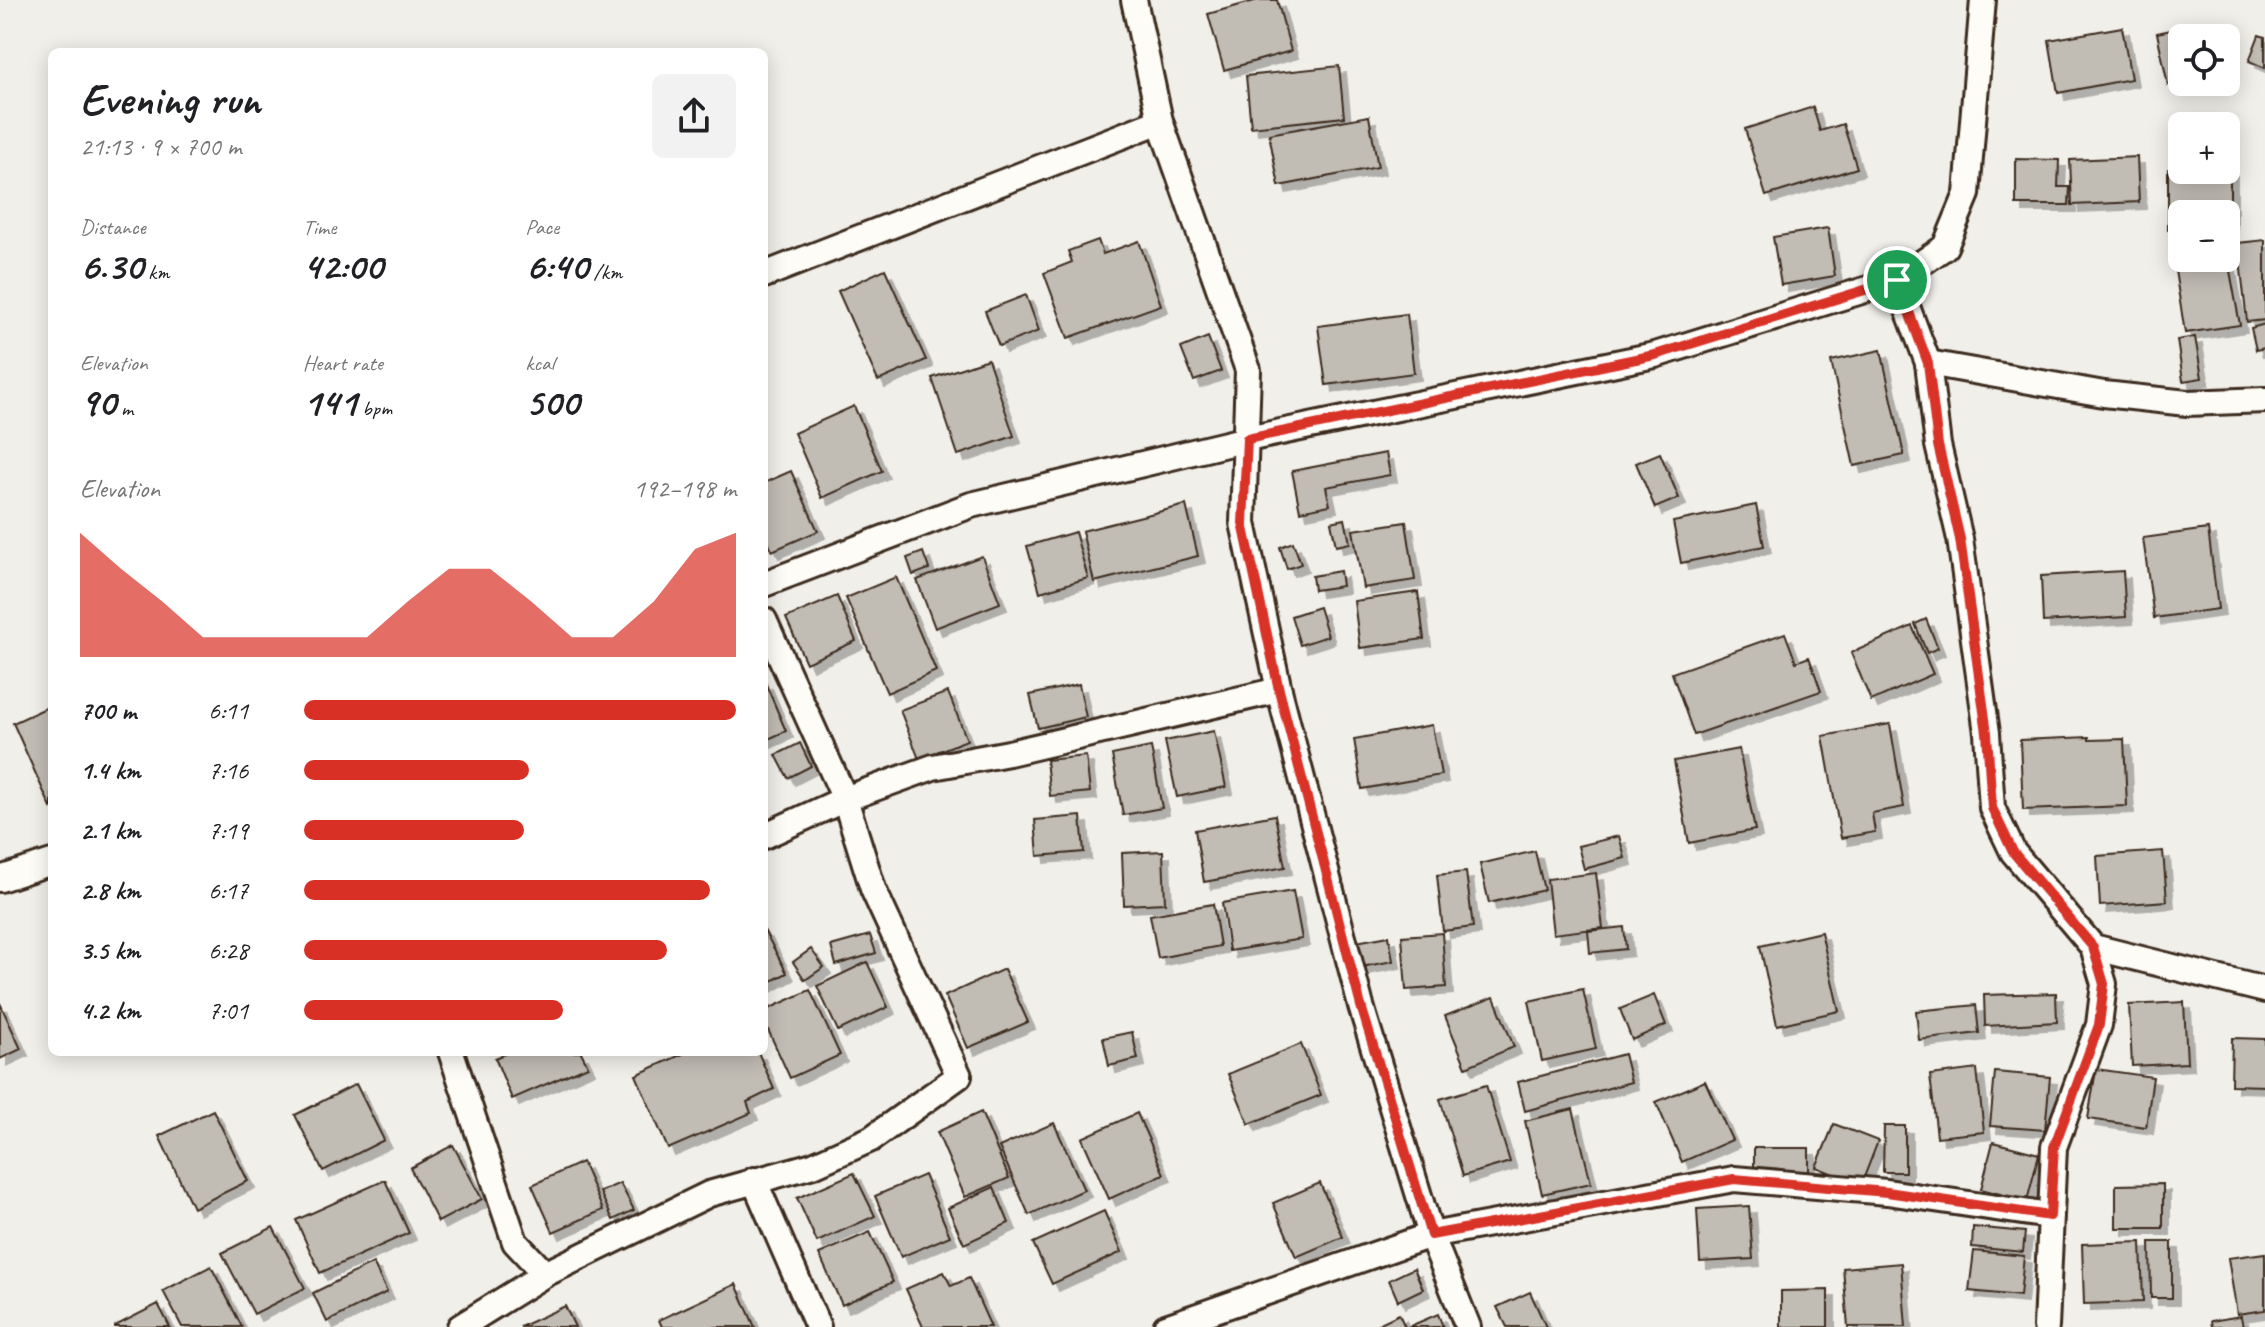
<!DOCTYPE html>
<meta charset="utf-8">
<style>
:root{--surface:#fff;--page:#f2f2f2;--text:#202124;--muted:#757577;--accent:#d93025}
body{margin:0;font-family:Caveat,sans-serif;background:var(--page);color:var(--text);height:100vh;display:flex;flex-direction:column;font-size:30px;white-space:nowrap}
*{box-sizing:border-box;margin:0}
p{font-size:26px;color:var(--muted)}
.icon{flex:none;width:44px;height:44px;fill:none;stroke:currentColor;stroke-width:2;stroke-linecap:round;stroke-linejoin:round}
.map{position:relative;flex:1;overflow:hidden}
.details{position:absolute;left:48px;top:48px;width:720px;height:1008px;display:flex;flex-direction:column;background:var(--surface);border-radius:12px;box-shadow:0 4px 20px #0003}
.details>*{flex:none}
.fabs{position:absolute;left:2168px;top:24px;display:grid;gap:16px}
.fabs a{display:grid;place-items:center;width:72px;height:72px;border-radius:12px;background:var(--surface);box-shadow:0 4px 20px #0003;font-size:40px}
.pin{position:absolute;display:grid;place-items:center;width:68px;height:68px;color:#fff;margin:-34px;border:4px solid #fff;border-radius:50%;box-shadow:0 2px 8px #0007}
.round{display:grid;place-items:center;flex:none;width:84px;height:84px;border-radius:12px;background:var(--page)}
.head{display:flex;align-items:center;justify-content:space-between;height:136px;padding:0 32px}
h1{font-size:44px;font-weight:800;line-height:60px}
.metrics{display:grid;grid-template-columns:repeat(3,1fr);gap:12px;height:136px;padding:8px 32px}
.metrics div{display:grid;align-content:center}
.metrics b{font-size:40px;font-weight:800}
.metrics small{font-size:22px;font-weight:400}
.metrics p{font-size:22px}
.chart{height:224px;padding:16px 32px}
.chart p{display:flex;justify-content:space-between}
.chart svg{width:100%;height:144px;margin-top:8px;fill:var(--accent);opacity:.7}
ul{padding:0 32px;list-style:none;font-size:26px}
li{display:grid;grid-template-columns:128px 96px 1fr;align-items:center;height:60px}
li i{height:20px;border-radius:10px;background:var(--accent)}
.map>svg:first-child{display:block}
.building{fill:#c1bcb4;stroke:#3b2a1e;stroke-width:2;filter:url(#shadow)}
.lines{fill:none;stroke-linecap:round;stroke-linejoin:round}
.minor-casing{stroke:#3b2a1e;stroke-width:30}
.minor{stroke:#fdfcf7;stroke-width:24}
.route-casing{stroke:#fff;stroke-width:16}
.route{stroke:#d93025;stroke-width:10}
</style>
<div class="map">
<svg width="2265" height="1327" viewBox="0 0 2265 1327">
<defs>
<filter id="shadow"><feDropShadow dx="7" dy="7" stdDeviation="0" flood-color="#0004"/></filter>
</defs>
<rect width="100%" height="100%" fill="#f1efea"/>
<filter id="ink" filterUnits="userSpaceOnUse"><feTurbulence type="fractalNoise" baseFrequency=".0125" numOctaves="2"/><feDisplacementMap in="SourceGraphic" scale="16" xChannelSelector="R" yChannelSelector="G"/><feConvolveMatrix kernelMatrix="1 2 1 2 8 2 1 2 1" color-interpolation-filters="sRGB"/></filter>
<g filter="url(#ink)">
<g class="building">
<polygon points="1258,0 1277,0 1291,51 1224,70 1208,14"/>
<polygon points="2208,22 2211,38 2182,38 2182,82 2168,85 2157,33"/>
<polygon points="2122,27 2131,79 2058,93 2049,40"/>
<polygon points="2259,35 2265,37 2265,68 2249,61"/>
<polygon points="1339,66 1344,117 1251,127 1246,76"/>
<polygon points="1813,107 1820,131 1843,124 1857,168 1766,196 1745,129"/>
<polygon points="1369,116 1378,167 1279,186 1269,134"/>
<polygon points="2137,157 2139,202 2072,205 2070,160"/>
<polygon points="2016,159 2059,160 2058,187 2070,187 2069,205 2016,205"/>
<polygon points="2168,169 2230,169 2230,230 2226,230 2226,214 2182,214 2182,230 2168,230"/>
<polygon points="1828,228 1835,276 1781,285 1773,237"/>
<polygon points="1098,240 1103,254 1139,241 1161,305 1068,338 1044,273 1072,262 1068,251"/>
<polygon points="2265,240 2265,320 2247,322 2238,243"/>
<polygon points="2226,249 2240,325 2185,333 2173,258 2226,258"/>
<polygon points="885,269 926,360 878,381 838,291"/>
<polygon points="1026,295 1039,331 999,346 985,311"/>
<polygon points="1407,314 1414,373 1326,385 1318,326"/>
<polygon points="2265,324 2265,348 2256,350 2251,328"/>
<polygon points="1208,337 1221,371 1194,381 1181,348"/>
<polygon points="2195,337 2202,378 2183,381 2177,340"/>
<polygon points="1881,350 1904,455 1854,466 1831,361"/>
<polygon points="988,359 1014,436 958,455 932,378"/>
<polygon points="854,406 882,471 822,498 794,433"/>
<polygon points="1386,453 1390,475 1326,487 1330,505 1300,511 1292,471"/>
<polygon points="1660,453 1679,498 1655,508 1636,463"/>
<polygon points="791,471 818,531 772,551 764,533 764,483"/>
<polygon points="1186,505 1198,556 1094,582 1082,531"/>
<polygon points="1756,505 1764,546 1681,563 1673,522"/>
<polygon points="1345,519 1350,543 1336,546 1331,522"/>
<polygon points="1406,522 1415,580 1363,588 1353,530"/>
<polygon points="2208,529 2218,609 2154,618 2143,538"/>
<polygon points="1075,532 1088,578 1040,592 1027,546"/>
<polygon points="1293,542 1301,564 1287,569 1280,547"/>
<polygon points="923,552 929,569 913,575 907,558"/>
<polygon points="982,556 1000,603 935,628 917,580"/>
<polygon points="1340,571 1342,586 1314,590 1312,576"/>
<polygon points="2123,571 2126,617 2043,622 2041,576"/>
<polygon points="896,577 936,671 887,693 846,598"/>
<polygon points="1418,592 1424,639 1360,648 1354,601"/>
<polygon points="837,596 856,641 806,663 786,618"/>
<polygon points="1319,607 1328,636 1300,645 1291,616"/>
<polygon points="1926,619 1938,648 1927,653 1915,624"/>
<polygon points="1912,626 1933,674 1871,701 1851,653"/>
<polygon points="1785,633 1796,662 1809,657 1821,691 1694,735 1672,673"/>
<polygon points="765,682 786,731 764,741 764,682"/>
<polygon points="1079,684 1086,717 1038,728 1030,695"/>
<polygon points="948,692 967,740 919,759 900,710"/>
<polygon points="52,705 52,807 51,808 13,723"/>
<polygon points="1890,724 1904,807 1872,813 1875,832 1841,838 1823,736"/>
<polygon points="1432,725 1441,775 1362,789 1354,739"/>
<polygon points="1214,731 1226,787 1177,797 1165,741"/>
<polygon points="2089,737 2089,740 2124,739 2127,806 2023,810 2020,740"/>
<polygon points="800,743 811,766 788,778 776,755"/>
<polygon points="1151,747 1162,808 1123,815 1112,755"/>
<polygon points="1739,749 1755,830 1689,843 1674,761"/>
<polygon points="1086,756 1090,792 1050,796 1046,760"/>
<polygon points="1275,815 1285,867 1204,882 1195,830"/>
<polygon points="1081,816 1084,852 1038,856 1035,820"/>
<polygon points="1619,836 1625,858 1584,869 1578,846"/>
<polygon points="1163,851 1165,903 1124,905 1122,853"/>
<polygon points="1535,851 1544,890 1489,903 1480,864"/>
<polygon points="2163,851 2167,901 2100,906 2097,856"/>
<polygon points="1466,872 1473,927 1443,931 1437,875"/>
<polygon points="1596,873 1603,928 1553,934 1547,879"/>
<polygon points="1293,891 1302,939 1229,951 1222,903"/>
<polygon points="1213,904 1220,946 1158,958 1150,915"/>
<polygon points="1624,927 1626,949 1590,953 1588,931"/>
<polygon points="764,930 787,973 764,985"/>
<polygon points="1821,932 1839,1011 1777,1025 1760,946"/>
<polygon points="1442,933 1446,987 1406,990 1402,936"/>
<polygon points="870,935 876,953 836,965 831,946"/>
<polygon points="1389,936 1393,961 1361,967 1356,942"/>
<polygon points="811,949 824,967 805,980 793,962"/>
<polygon points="867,962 888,1007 838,1031 817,986"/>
<polygon points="1004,969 1028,1022 968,1048 945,996"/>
<polygon points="1583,989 1596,1049 1542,1061 1529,1001"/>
<polygon points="810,990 840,1055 790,1078 764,1021 764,1011"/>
<polygon points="2056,993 2057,1022 1985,1026 1984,995"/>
<polygon points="1654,995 1666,1025 1632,1040 1620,1009"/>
<polygon points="1494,997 1514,1047 1466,1067 1445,1016"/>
<polygon points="2184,1002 2187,1063 2132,1066 2129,1005"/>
<polygon points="0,1003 21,1049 0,1059"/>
<polygon points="1976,1005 1979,1033 1919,1040 1916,1011"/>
<polygon points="1132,1032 1138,1059 1109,1066 1103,1038"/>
<polygon points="2232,1038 2265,1039 2265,1086 2231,1085"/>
<polygon points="1301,1044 1321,1095 1249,1124 1228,1074"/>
<polygon points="509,1052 581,1052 588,1066 512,1099 495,1058"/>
<polygon points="687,1052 758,1052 774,1089 747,1102 751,1113 668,1149 636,1075"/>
<polygon points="1624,1054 1631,1082 1525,1111 1518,1082"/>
<polygon points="1977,1069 1984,1132 1937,1137 1930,1075"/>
<polygon points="2096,1069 2153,1077 2146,1127 2088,1119"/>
<polygon points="1995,1072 2050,1077 2045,1130 1990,1126"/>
<polygon points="1705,1081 1732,1140 1682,1162 1656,1102"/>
<polygon points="356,1084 384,1140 323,1171 295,1115"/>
<polygon points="1486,1085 1510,1162 1463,1176 1440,1099"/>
<polygon points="1573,1109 1591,1183 1542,1194 1525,1121"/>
<polygon points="213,1110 248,1181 193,1208 159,1136"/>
<polygon points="981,1112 1009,1178 965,1197 937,1132"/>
<polygon points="1137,1113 1164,1174 1109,1199 1082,1138"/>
<polygon points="1054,1123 1084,1190 1029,1215 999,1147"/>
<polygon points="1834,1124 1878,1141 1861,1185 1816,1167"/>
<polygon points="1884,1126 1905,1126 1905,1172 1883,1172"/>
<polygon points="1993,1142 2039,1154 2027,1201 1981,1189"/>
<polygon points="453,1145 482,1199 438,1222 410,1168"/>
<rect x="1754" y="1148" width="55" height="24"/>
<polygon points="582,1162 603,1210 553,1232 532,1185"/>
<polygon points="854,1173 875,1216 817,1242 797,1198"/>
<polygon points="924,1175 950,1236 901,1257 875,1196"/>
<polygon points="385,1180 409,1233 320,1273 296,1220"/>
<polygon points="620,1183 634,1210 613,1220 600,1192"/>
<polygon points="1320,1183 1343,1237 1296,1257 1273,1203"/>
<polygon points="2163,1184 2163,1228 2116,1228 2116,1185"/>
<polygon points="994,1187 1009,1223 964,1244 948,1208"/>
<polygon points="1749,1206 1753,1259 1700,1262 1697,1209"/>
<polygon points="1104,1211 1122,1252 1052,1284 1033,1243"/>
<polygon points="273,1227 305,1288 254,1314 222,1253"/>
<polygon points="1973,1227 2025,1232 2023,1252 1972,1247"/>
<polygon points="870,1232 893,1282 842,1305 819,1254"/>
<polygon points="2141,1242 2143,1302 2084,1304 2082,1244"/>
<polygon points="2150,1242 2172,1242 2172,1298 2151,1298"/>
<polygon points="1974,1251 2024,1256 2020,1296 1969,1291"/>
<polygon points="2265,1253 2265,1310 2237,1314 2228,1258"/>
<polygon points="373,1263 387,1292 327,1322 313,1293"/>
<polygon points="1901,1263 1906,1327 1848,1327 1843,1268"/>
<polygon points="211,1266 242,1327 182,1327 163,1291"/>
<polygon points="1414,1268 1423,1289 1398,1301 1389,1280"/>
<polygon points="944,1272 951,1286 969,1278 991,1327 923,1327 906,1289"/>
<polygon points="736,1284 755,1327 662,1327 659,1320"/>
<polygon points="1828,1290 1828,1327 1781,1327 1781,1291"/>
<polygon points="1530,1292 1546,1327 1507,1327 1497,1307"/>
<polygon points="158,1304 170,1327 115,1327 115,1326"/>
<polygon points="565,1306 575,1327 520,1327"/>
<polygon points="1399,1314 1405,1327 1372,1327"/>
<polygon points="1438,1314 1443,1327 1408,1327"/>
<polygon points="2241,1316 2243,1327 2212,1327 2211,1321"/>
</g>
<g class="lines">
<defs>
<g id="minor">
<polyline points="1134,0 1160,121 1248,370 1243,523 1279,690 1361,1006 1431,1235 1468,1327"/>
<polyline points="764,275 1160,121"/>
<polyline points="1897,280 1928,363 1938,445 1960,539 1987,733 1992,808 2013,852 2093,947 2104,984 2099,1025 2054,1147 2046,1327"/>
<polyline points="1928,363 2104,394 2187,403 2265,400"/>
<polyline points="764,584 971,505 1247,439 1655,355 1897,280 1945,247 1967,194 1983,0"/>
<polyline points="764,836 845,799 933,767 1009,753 1279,690"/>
<polyline points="0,879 52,862"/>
<polyline points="2093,947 2265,990"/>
<polyline points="451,1052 515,1242 545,1274"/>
<polyline points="754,1180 818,1327"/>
<polyline points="460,1327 545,1274 709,1194 813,1165 871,1139 959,1076 873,889 845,799 764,620"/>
<polyline points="1166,1327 1431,1235 1734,1179 1887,1192 2050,1216"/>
</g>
</defs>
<use href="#minor" class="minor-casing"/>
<use href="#minor" class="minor"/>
</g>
</g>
<g class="lines" filter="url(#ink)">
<defs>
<polygon id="route" points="1897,280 1928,363 1938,445 1960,539 1987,733 1992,808 2013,852 2093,947 2104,984 2099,1025 2054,1147 2050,1216 1887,1192 1734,1179 1431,1235 1361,1006 1279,690 1243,523 1247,439 1655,355"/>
</defs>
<use href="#route" class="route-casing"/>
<use href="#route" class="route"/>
</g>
</svg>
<div class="fabs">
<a><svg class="icon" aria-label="locate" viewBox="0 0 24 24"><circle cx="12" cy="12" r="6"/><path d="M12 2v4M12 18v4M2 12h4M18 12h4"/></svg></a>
<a>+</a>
<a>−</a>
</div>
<div class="pin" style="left:1897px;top:280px;background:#1e9e55"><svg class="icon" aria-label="arrive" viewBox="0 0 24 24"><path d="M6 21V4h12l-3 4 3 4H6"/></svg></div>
<section class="details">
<div class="head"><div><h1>Evening run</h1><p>21:13 · 9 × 700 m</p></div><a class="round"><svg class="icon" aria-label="share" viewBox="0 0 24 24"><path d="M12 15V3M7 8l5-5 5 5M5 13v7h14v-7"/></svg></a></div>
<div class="metrics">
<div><p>Distance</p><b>6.30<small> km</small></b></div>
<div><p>Time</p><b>42:00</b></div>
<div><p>Pace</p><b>6:40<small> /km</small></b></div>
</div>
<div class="metrics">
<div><p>Elevation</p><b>90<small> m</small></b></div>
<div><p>Heart rate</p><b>141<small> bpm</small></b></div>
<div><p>kcal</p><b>500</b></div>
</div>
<div class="chart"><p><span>Elevation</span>192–198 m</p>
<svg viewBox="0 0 160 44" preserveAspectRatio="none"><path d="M0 44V6L10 17L20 27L30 38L40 38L50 38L60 38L70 38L80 27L90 17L100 17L110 27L120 38L130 38L140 27L150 11L160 6V44z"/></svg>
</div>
<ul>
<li><b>700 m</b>6:11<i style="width:100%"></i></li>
<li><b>1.4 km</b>7:16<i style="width:52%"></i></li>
<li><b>2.1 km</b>7:19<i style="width:51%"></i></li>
<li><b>2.8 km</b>6:17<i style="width:94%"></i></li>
<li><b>3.5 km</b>6:28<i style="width:84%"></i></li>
<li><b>4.2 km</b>7:01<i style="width:60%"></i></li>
</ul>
</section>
</div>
